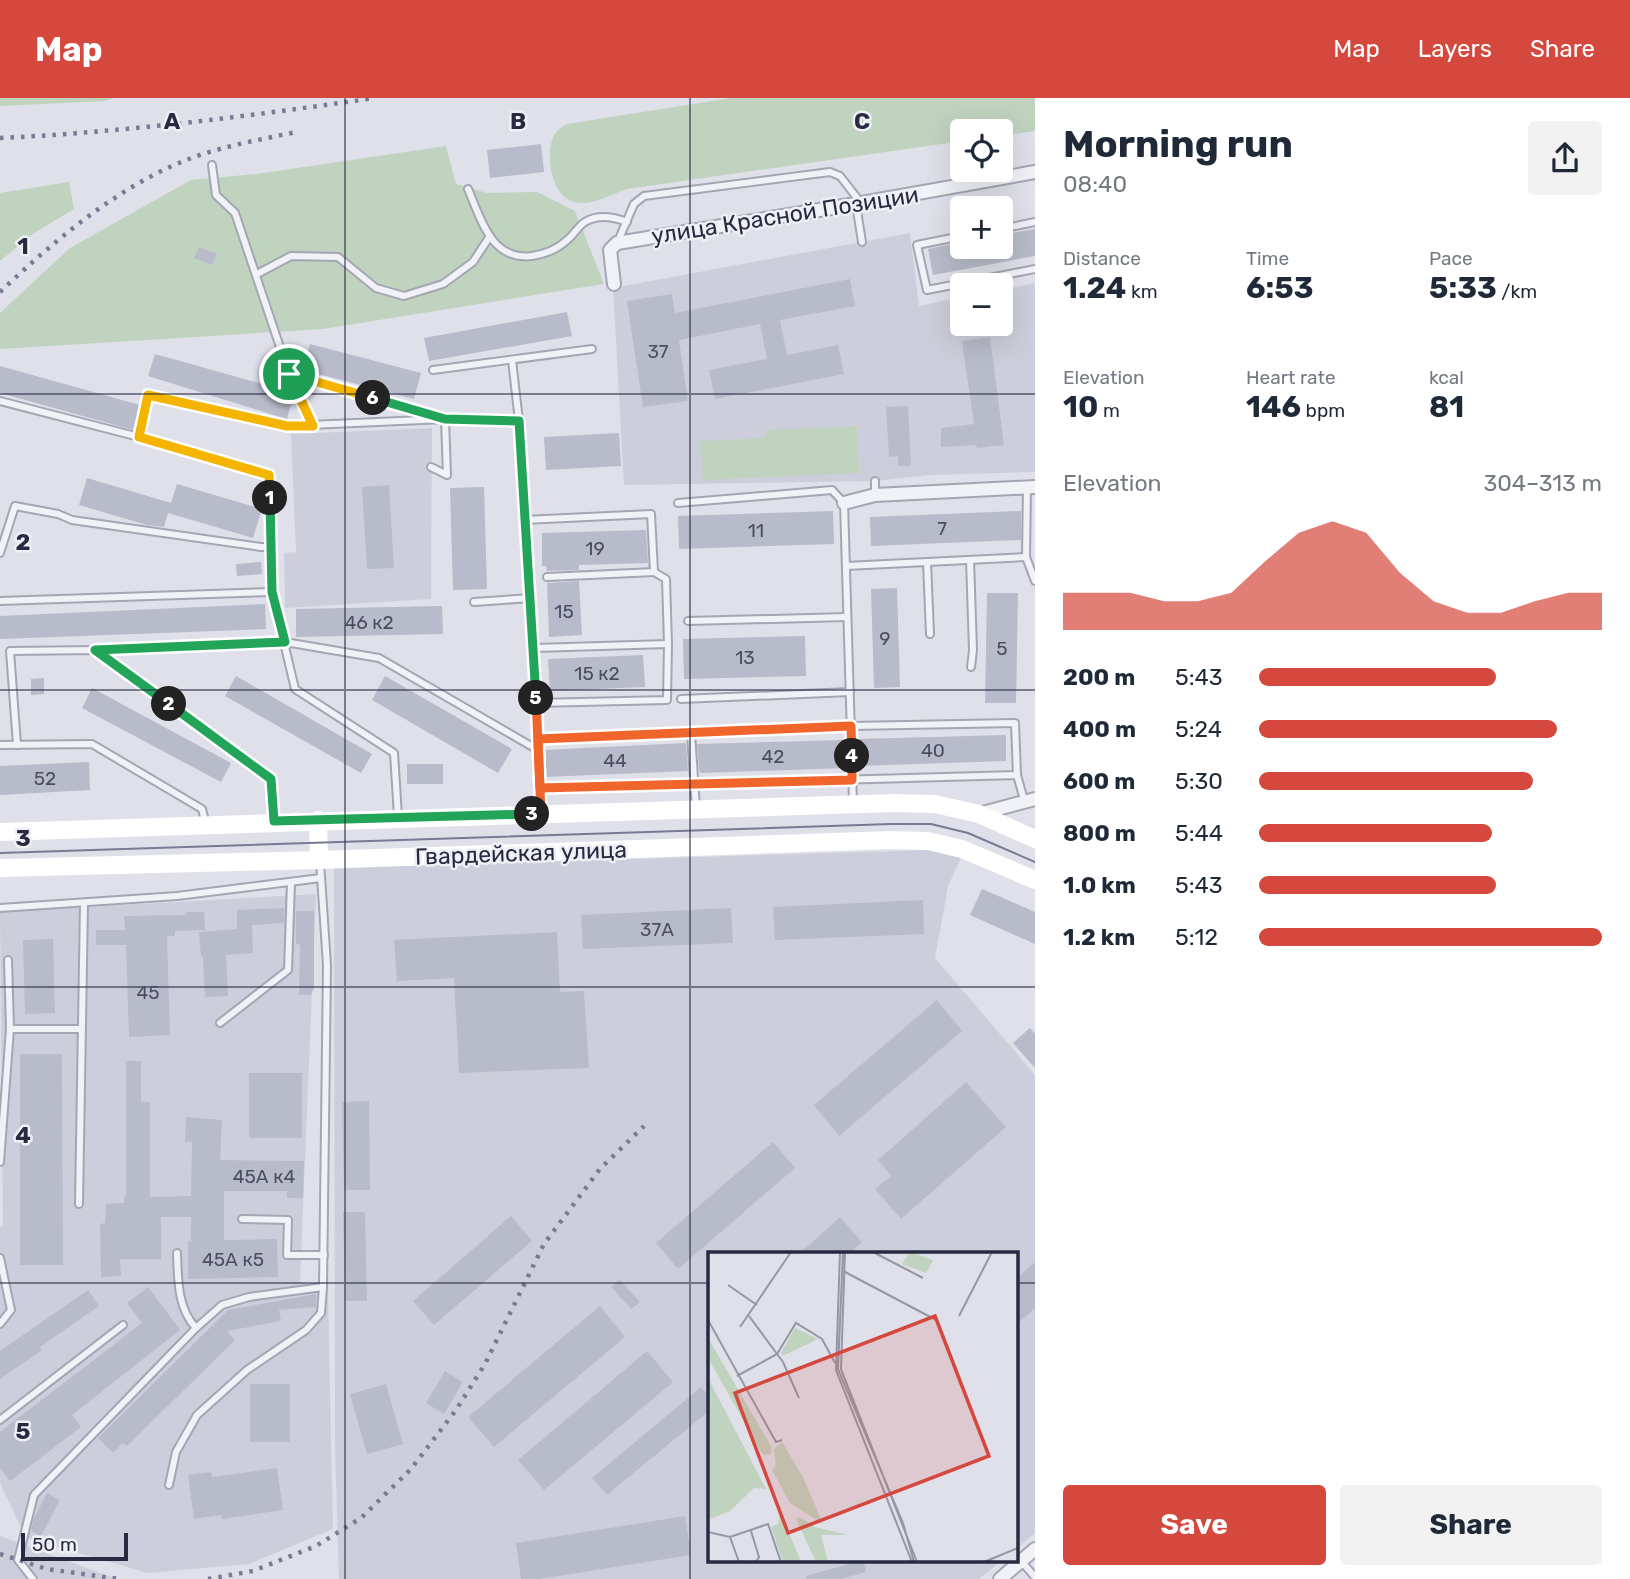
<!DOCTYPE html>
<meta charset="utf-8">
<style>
:root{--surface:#fff;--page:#f2f2f3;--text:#1f2937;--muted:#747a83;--accent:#d5483d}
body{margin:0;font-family:Rubik,sans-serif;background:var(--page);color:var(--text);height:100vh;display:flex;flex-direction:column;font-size:26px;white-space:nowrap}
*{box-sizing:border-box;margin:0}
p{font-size:23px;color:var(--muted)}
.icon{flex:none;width:38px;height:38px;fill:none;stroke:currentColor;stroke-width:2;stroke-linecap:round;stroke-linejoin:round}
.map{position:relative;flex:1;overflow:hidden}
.panel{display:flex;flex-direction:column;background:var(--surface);width:595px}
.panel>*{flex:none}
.controls{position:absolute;left:950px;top:21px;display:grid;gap:14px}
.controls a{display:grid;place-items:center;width:63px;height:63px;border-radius:7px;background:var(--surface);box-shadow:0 7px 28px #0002;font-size:35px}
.scale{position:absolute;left:21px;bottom:18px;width:107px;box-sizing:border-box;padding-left:7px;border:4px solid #272a41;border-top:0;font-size:19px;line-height:24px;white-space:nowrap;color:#272a41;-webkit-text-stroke:5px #eef0f6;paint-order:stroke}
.pin{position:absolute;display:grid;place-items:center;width:60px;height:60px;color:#fff;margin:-30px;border:4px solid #fff;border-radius:50%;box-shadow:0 2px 7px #0007}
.km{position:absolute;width:35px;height:35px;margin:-18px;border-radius:50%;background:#222;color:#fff;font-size:19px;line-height:35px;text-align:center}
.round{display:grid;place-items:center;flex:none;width:74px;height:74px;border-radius:7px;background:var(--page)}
.head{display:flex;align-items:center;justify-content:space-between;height:119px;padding:0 28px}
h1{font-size:38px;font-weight:700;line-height:52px}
.stats{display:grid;grid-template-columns:repeat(3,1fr);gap:10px;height:119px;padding:7px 28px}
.stats div{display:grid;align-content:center}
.stats b{font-size:30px;font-weight:700}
.stats small{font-size:19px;font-weight:400}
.stats p{font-size:19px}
.chart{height:196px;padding:14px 28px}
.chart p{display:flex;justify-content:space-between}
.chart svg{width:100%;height:126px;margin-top:7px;fill:var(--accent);opacity:.7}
.button{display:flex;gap:14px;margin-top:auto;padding:14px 28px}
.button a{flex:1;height:80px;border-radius:7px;background:var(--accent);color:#fff;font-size:28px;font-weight:700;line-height:80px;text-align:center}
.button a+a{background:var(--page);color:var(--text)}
ul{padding:0 28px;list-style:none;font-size:23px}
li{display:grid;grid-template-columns:112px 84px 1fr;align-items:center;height:52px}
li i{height:18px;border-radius:9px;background:var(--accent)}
header{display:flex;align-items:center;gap:42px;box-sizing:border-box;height:98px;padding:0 35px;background:var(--accent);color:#fff}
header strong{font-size:33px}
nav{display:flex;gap:38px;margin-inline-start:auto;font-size:24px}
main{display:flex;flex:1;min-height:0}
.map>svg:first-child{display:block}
.built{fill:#cccfdb}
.green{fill:#c0d3bf}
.building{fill:#b8bbc9}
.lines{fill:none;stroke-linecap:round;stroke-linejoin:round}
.service-casing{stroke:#a4a6b3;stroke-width:10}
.minor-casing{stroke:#a4a6b3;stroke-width:16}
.service{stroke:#f1f2f7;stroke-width:6}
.minor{stroke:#f1f2f7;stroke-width:12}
.secondary{stroke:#fff;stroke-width:18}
.tram{stroke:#777b93;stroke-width:2}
.rail{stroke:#777b93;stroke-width:4.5;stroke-dasharray:3.5 7;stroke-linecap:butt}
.split-1-casing{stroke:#fff;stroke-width:14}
.split-2-casing{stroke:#fff;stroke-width:14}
.split-3-casing{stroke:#fff;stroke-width:14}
.split-4-casing{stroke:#fff;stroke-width:14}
.split-5-casing{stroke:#fff;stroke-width:14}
.split-6-casing{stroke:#fff;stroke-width:14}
.split-7-casing{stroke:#fff;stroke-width:14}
.split-1{stroke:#f5b400;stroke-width:9}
.split-2{stroke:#22a559;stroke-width:9}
.split-3{stroke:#22a559;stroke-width:9}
.split-4{stroke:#f0652b;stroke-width:9}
.split-5{stroke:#f0652b;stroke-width:9}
.split-6{stroke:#22a559;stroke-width:9}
.split-7{stroke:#f5b400;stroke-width:9}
.grid{fill:none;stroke:#272a41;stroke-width:2;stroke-opacity:0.55}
.labels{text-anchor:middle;stroke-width:5;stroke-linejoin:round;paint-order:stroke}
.number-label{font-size:19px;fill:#4b4e63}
.street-label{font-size:23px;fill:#272a41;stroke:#eef0f6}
.inset-road{fill:none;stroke:#9597a6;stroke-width:2}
.view{fill:#d5483d;fill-opacity:0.15;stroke:#d5483d;stroke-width:3.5}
.inset-edge{fill:none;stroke:#272a41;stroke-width:3.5}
.grid-label{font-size:23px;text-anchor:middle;font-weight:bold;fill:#272a41;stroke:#eef0f6;stroke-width:5;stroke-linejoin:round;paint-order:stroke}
</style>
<header>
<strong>Map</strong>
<nav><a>Map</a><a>Layers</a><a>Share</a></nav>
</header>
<main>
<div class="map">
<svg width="1035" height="1481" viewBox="0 0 1035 1481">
<rect width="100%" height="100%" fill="#dfe0e9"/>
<g class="built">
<polygon points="910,135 919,208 962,199 962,226 1001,226 1001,192 1035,185 1035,374 929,377 875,383 624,387 613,190"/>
<polygon points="432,330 431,501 285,510 284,455 296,454 291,336"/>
<polygon points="930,752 961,760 948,788 935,860 1035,977 1035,1435 1016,1451 1016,1156 710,1156 710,1462 1002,1462 979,1481 339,1481 335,1350 334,770"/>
<polygon points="316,796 300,1183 328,1195 333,1431 249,1466 148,1475 26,1440 0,1385 0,1129 3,1127 0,814"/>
<polygon points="0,1438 116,1481 0,1481"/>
</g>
<g class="green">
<polygon points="0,0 112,0 105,3 0,8"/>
<path d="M731 0H1035V33L1001 38V33H962V43L627 91C612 96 591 109 574 104 552 98 546 61 552 42 554 34 560 30 567 26Z"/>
<polygon points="446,48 456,86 487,95 537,94 575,113 604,186 323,231 0,251 0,215 70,150 191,82 257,76"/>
<polygon points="69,84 74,111 34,135 0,163 0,95"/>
<polygon points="857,328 859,375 702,382 700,343 766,340 766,332"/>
</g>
<g class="building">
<polygon points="541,46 544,74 490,80 487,52"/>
<polygon points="1035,131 1035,158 933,177 928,151 962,144 962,149 1001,149 1001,137"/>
<polygon points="199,149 217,156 212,167 194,160"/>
<polygon points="850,181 855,208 780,222 787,257 838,247 844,276 715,301 709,272 767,261 760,226 679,242 688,303 643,309 627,203 672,196 675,215"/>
<polygon points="567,214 572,238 429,263 424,240"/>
<polygon points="990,239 1004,347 977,350 976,347 941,349 941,330 974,326 962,243"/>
<polygon points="310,246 421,275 414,301 303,272"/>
<polygon points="155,256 291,294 293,299 287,321 148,278"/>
<polygon points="0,268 140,307 133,332 0,295"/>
<polygon points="908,308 911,368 898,368 898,358 889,359 886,309"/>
<polygon points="619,335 621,368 546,372 544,339"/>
<polygon points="87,380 171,405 177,386 262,411 253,440 168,415 164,429 147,427 79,407"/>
<polygon points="389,387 394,470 367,471 362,389"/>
<polygon points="484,389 487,491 453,492 450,390"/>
<polygon points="833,413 834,446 679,451 678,418"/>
<polygon points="1021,413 1021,442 871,448 870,419"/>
<polygon points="646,432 648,465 579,467 579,472 547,473 546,468 542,468 542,435"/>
<polygon points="261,464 262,476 237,478 236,466"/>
<polygon points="579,483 582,537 549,539 547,485"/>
<polygon points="897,490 900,589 874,590 871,491"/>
<polygon points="987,495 1018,495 1016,605 985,605"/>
<polygon points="265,506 266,531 0,541 0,518"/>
<polygon points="442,508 443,536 296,539 296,511"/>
<polygon points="805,538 806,578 684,581 683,541"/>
<polygon points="643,557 645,589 550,593 548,561"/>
<polygon points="236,578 372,656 361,675 225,598"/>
<polygon points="385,578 512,651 498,675 372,602"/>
<polygon points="44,580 44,596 31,597 31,581"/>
<polygon points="92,590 231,665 221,684 82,610"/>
<polygon points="1006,637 1006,663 858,668 857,641"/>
<polygon points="845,642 846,670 701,675 699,672 697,646"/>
<polygon points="686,645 688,673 545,679 544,652"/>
<polygon points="89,664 90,692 0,697 0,668"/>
<rect x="407" y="666" width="36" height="20"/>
<polygon points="982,791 1035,814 1035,846 970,817"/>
<polygon points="923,802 924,836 775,842 773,809"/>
<polygon points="284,810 284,825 252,827 253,855 226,857 228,898 205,899 203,859 201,859 199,834 237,831 237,812"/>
<polygon points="731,810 733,845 583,851 581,817"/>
<polygon points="296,813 314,813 314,890 311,897 299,897 300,847 296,846"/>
<polygon points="186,814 204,814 205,832 175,833 175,838 167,838 170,937 129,939 126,847 96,847 96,832 125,832 124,818 186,817"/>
<polygon points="557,834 560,894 584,893 589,970 459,975 454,880 397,883 394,842"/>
<polygon points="53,841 55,915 25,916 23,842"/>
<polygon points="937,902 962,933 839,1038 814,1007"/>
<polygon points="1030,930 1035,936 1035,970 1013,945"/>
<polygon points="20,956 62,956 63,1167 20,1167"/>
<polygon points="126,963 141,963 141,1004 150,1004 150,1099 191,1098 192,1044 185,1044 186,1019 222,1022 220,1062 304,1063 303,1100 287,1100 287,1093 224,1093 224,1142 277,1141 278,1179 188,1181 188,1143 191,1143 191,1119 161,1119 161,1161 120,1161 121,1178 101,1179 100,1126 105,1125 106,1106 124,1105 124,1099 126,1099"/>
<rect x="249" y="975" width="53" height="65"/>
<polygon points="966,984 1006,1029 901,1121 875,1091 891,1078 878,1062"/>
<polygon points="369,1003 370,1092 344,1092 342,1004"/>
<polygon points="773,1044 795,1070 678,1171 656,1145"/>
<polygon points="343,1114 365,1114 367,1203 345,1203"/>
<polygon points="511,1118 532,1143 434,1227 413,1203"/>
<polygon points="840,1119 862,1144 849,1156 799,1156"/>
<polygon points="1035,1164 1035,1210 1016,1227 1016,1181"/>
<polygon points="619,1181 640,1204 631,1211 611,1189"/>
<polygon points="148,1189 180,1232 72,1317 81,1329 10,1383 0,1370 0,1334 142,1225 127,1205"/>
<polygon points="88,1192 99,1208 40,1249 42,1252 0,1281 0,1253"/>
<polygon points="316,1196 316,1209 279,1212 281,1223 227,1233 235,1242 127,1348 123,1345 113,1355 98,1340 228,1212"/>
<polygon points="600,1208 625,1239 494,1349 468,1319"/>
<polygon points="647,1253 673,1284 544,1392 518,1362"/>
<polygon points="445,1273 463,1284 444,1316 426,1305"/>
<rect x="250" y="1286" width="40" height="58"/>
<polygon points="386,1286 403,1346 367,1356 350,1296"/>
<polygon points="701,1289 710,1300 710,1312 607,1397 592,1380"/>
<polygon points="277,1370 283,1412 222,1421 221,1417 194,1421 188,1377 211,1374 212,1379"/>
<polygon points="47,1395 60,1402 41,1438 31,1433 34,1420"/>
<polygon points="685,1418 691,1457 539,1481 521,1481 516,1445"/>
<polygon points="863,1462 866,1474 841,1481 806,1481 806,1478"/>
</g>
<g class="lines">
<defs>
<g id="service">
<polyline points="212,67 216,97 235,115 289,276 313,328"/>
<path d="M468 91C481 121 491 163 532 158 545 156 556 152 566 143 573 138 578 128 585 124 598 116 614 119 627 124"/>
<polyline points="856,106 862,144"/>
<polyline points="1001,131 1035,124"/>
<polyline points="962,138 917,147 927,192 1035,171"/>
<polyline points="618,143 634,106 644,98 830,74 840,78 861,105"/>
<polyline points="257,176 291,158 338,159 376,190 404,198 443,186 473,164 490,138"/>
<polyline points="512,262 519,323"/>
<polyline points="433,272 592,251"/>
<polyline points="289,276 445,321 447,377 431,369"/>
<polyline points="0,303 139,339 148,297 287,328 445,321 519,323 524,422 651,416 654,474 547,479"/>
<polyline points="139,339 269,378 273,449 272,494 295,591 394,655 398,718"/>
<polyline points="875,383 875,397"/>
<polyline points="1027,389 1026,459 1035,483"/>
<polyline points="678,405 832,392 844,405 853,704"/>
<polyline points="524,422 531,500 541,714"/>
<polyline points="0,455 15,408 58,416 72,422 261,449 273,449"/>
<polyline points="970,462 973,552 971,569"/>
<polyline points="927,464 930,536"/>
<polyline points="846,468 1026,459"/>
<polyline points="0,503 272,494"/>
<polyline points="474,504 531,500"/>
<polyline points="688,523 847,519"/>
<polyline points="534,550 668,546 666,481 654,474"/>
<polyline points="95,552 285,544 379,560 538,652"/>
<polyline points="681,601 850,594"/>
<polyline points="536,605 667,602 668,546"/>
<polyline points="691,635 696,710"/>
<polyline points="538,641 851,628 1015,625 1017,677"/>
<polyline points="0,647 92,646 202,711 206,727"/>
<polyline points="17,647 10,553 95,552 271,681 274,723"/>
<polyline points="540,690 1017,677 1024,702"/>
<polyline points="0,810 177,798 321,780"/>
<polyline points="220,925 288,872 291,784"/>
<polyline points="10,931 81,931"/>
<polyline points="0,1064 10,931 8,862"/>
<polyline points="79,1106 84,805"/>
<polyline points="242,1121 288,1122 287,1157 324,1157"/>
<path d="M177 1155C178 1180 177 1210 196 1230"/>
<polyline points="0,1160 11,1212 0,1226"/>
<polyline points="0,1322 123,1227"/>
<polyline points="169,1387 176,1354 197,1317 247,1272 306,1232 321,1215 323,1189"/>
<polyline points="1021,1463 1035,1479"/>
<polyline points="33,1481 18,1462 34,1397 196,1230 222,1207 249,1199 323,1189 327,867 320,764"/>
</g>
<g id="minor">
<polyline points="614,186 610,152 617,145 856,106 1035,74"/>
<polyline points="844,405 875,397 1035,389"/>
<polyline points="979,716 1035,701"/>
<polyline points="1000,1481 1035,1451"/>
</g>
</defs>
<use href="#service" class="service-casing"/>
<use href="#minor" class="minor-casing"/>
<use href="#service" class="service"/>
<use href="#minor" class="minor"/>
<g class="secondary">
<polyline points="318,722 319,762"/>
<polyline points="0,734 894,705 935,706 979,716 1035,741"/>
<polyline points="0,770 319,762 891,742 928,743 962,751 1035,782"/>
</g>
<polyline class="tram" points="0,755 891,726 931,726 968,735 1035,764"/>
<g class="rail">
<path d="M0 40C126 34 250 18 375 0"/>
<path d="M0 194C56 141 123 84 197 58 229 47 263 41 296 34"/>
<polyline points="0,1456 47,1471 119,1481"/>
<polyline points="208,1481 253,1473 316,1448 361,1420 411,1371 456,1312 485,1266 544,1146 600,1071 644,1028"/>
</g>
</g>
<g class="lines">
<defs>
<polyline id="split-1" points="270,400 269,377 139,339 148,297 287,328 313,328 289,276"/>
<polyline id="split-2" points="169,606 95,552 285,544 272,494 270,400"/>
<polyline id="split-3" points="169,606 271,681 274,723 532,716"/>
<polyline id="split-4" points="532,716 541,716 538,641 851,628 852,658"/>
<polyline id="split-5" points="536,600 540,690 852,682 852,658"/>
<polyline id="split-6" points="373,300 445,321 519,323 536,600"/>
<polyline id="split-7" points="289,276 373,300"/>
</defs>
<use href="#split-1" class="split-1-casing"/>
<use href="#split-2" class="split-2-casing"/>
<use href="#split-3" class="split-3-casing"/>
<use href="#split-4" class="split-4-casing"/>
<use href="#split-5" class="split-5-casing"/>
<use href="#split-6" class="split-6-casing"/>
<use href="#split-7" class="split-7-casing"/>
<use href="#split-1" class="split-1"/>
<use href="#split-2" class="split-2"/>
<use href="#split-3" class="split-3"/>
<use href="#split-4" class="split-4"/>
<use href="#split-5" class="split-5"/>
<use href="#split-6" class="split-6"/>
<use href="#split-7" class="split-7"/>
</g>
<path class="grid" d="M345 0V1481M690 0V1481M0 296H1035M0 592H1035M0 889H1035M0 1185H710M1016 1185H1035"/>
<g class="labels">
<g class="number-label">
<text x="658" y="260">37</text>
<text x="942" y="437">7</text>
<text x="756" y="439">11</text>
<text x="595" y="457">19</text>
<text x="564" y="520">15</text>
<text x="369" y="531">46 к2</text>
<text x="885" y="547">9</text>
<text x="1002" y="557">5</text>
<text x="745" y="566">13</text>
<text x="597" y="582">15 к2</text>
<text x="933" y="659">40</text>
<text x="773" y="665">42</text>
<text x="615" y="669">44</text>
<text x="45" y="687">52</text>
<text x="657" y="838">37А</text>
<text x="148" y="901">45</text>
<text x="264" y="1085">45А к4</text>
<text x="233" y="1168">45А к5</text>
</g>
<g class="street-label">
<text transform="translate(785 117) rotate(-9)" y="8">улица Красной Позиции</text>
<text transform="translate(521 755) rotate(-2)" y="8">Гвардейская улица</text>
</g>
</g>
<g transform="translate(708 1154)">
<rect width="310" height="310" fill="#dfe0e9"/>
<path d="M202 0 225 8 218 21 194 12ZM87 76 110 87 75 104 73 101ZM0 86 64 196 63 202 55 203 0 106ZM0 126 58 237 46 236 22 259 0 268ZM74 190 95 225 115 272 82 251 64 218 68 214 66 197ZM72 263 75 266 93 310H75L63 275 70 272ZM92 265 107 275 140 283H113L120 310H108L88 267Z" fill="#c0d3bf"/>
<path class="inset-road" d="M132 0 128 118 204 310M135 0 130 117 195 271 206 310M137 0 133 117 209 310M165 0 215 26M137 20 230 69M20 33 49 53M41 64 75 110 91 146M251 64 284 0M0 68 68 190 74 188M32 75 83 0M29 124 69 102 88 71 114 87 127 111M43 279 51 305 48 310M0 280 22 285 60 272 73 310M22 285 31 310M276 310 310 296"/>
<path class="view" d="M227 64 281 204 80 281 27 141Z"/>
<rect width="310" height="310" class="inset-edge"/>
</g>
<g class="grid-label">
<text x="172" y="31">A</text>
<text x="518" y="31">B</text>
<text x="862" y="31">C</text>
<text x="23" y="156">1</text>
<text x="23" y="452">2</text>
<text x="23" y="748">3</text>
<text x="23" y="1045">4</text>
<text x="23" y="1341">5</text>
</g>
</svg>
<div class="controls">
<a><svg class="icon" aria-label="locate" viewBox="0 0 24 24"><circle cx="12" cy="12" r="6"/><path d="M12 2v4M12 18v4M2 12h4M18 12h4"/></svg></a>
<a>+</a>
<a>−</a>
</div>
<div class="scale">50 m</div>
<div class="pin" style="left:289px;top:276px;background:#1e9e55"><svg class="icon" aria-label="arrive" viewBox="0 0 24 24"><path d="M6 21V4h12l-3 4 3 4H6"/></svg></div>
<b class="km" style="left:270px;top:400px">1</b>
<b class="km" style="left:169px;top:606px">2</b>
<b class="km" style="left:532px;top:716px">3</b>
<b class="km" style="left:852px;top:658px">4</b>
<b class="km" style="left:536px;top:600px">5</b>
<b class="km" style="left:373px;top:300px">6</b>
</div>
<section class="panel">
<div class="head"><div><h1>Morning run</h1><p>08:40</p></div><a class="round"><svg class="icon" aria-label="share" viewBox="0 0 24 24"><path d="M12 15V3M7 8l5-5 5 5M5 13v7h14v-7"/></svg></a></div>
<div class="stats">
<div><p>Distance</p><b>1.24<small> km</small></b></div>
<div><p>Time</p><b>6:53</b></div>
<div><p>Pace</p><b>5:33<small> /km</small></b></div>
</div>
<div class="stats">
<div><p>Elevation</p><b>10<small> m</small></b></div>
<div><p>Heart rate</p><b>146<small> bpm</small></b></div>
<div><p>kcal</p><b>81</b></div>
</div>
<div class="chart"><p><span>Elevation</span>304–313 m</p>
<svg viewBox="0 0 160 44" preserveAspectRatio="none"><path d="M0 44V31L10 31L20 31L30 34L40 34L50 31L60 20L70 10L80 6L90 10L100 24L110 34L120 38L130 38L140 34L150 31L160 31V44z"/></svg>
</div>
<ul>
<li><b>200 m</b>5:43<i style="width:69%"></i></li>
<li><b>400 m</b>5:24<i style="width:87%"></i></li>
<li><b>600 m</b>5:30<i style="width:80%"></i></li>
<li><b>800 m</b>5:44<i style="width:68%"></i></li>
<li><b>1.0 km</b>5:43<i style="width:69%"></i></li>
<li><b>1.2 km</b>5:12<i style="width:100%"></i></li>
</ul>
<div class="button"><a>Save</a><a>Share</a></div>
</section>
</main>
